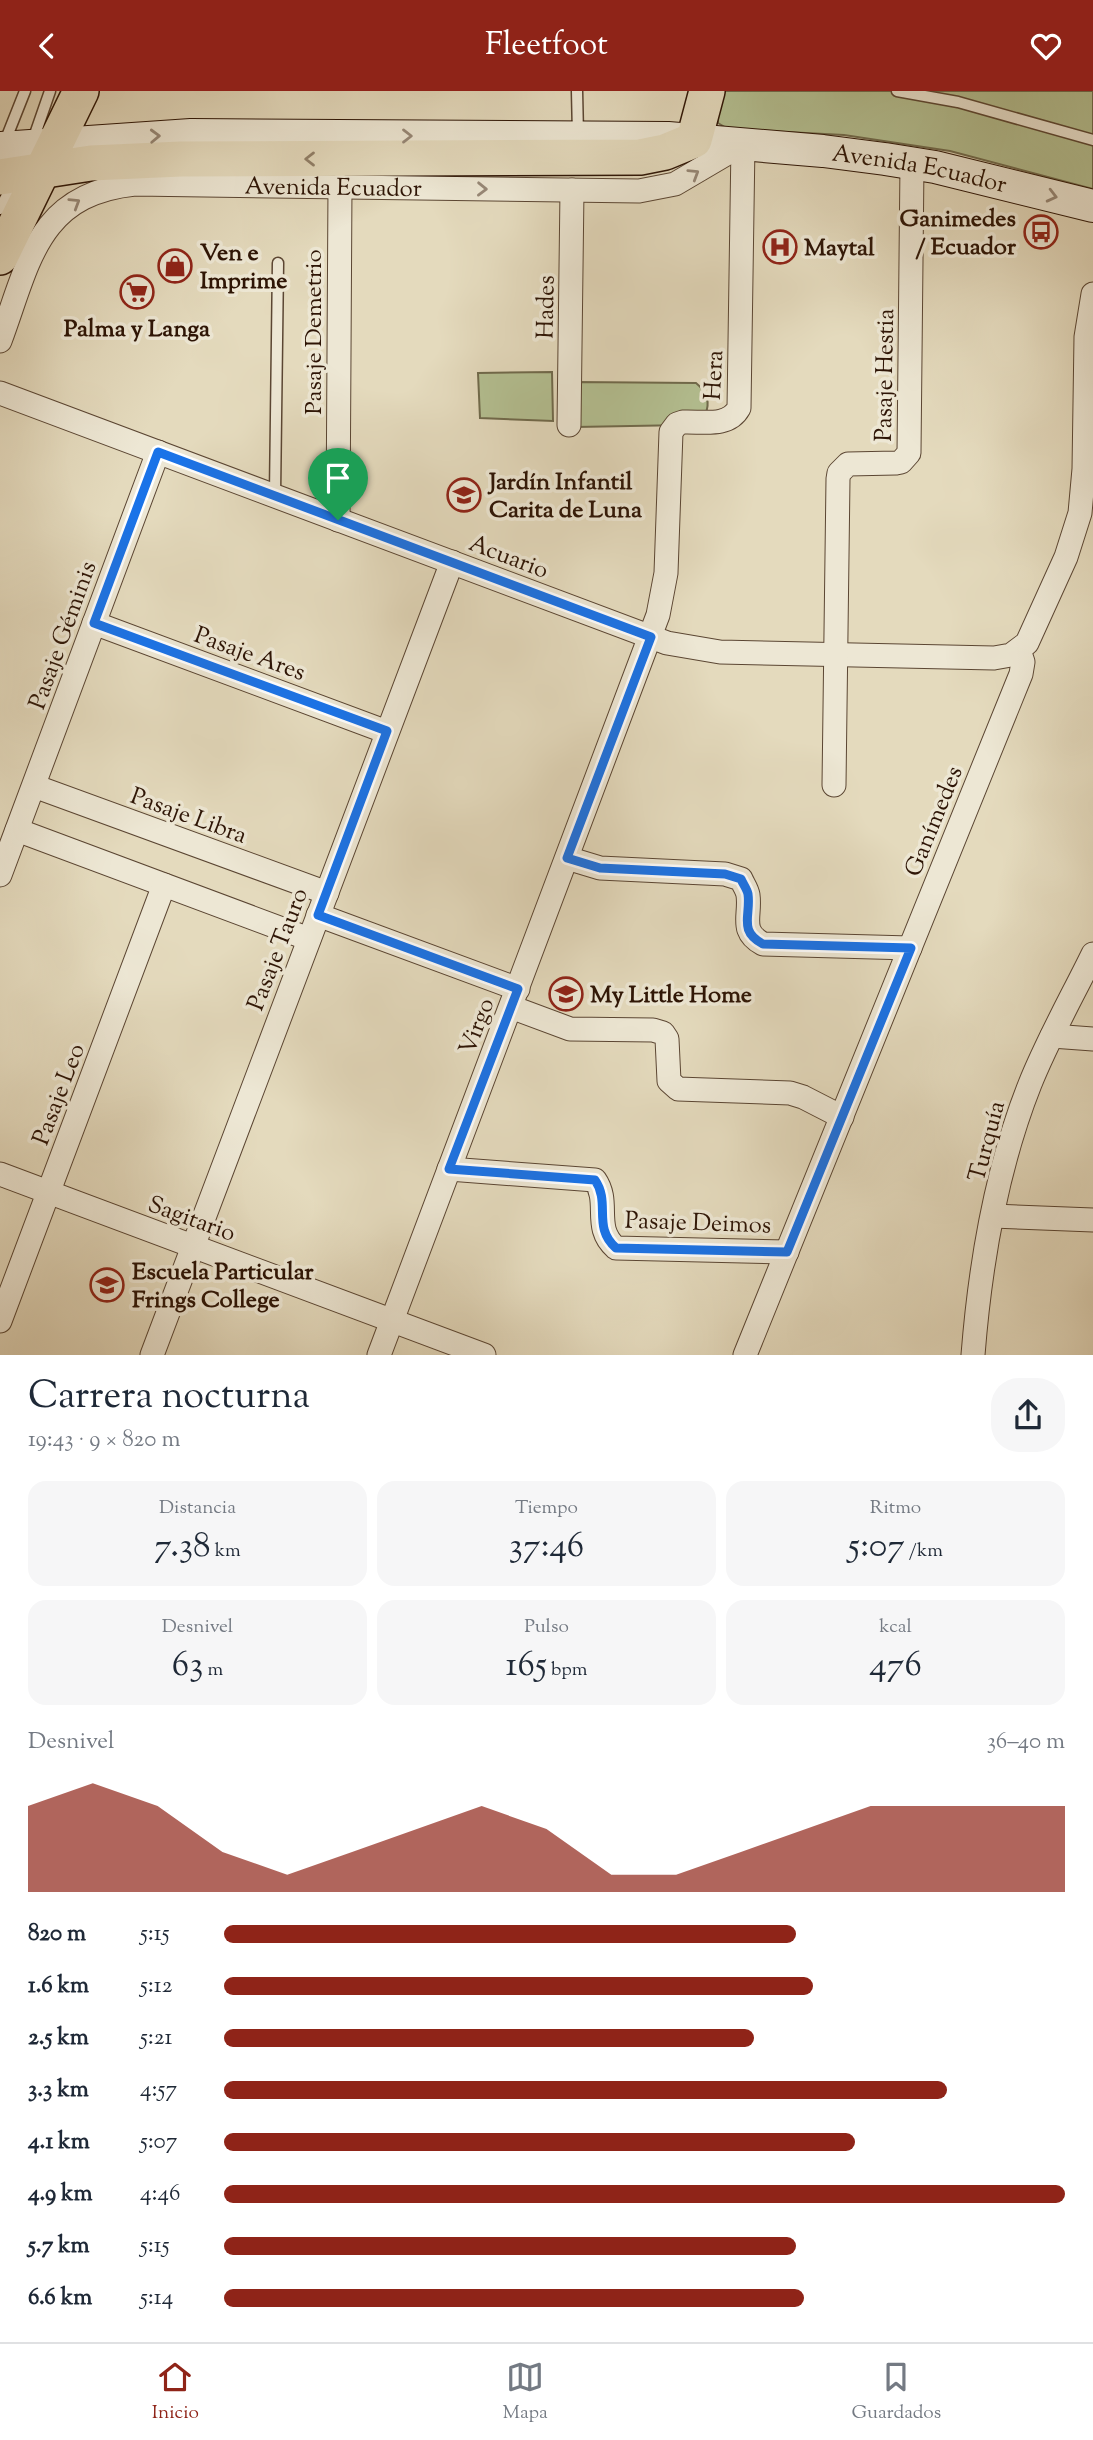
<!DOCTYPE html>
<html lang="es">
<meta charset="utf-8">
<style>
:root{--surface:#fff;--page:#f6f6f7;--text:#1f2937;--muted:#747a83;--line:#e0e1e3;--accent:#8f2418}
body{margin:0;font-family:"Sorts Mill Goudy",serif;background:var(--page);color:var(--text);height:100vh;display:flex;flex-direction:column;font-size:26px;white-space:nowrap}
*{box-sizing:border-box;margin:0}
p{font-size:23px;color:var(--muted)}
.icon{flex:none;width:38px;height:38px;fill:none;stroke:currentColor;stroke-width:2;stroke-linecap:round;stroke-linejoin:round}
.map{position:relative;height:1264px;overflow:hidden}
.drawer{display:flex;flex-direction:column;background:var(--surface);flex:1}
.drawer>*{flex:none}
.pin{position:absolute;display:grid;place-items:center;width:60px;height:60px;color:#fff;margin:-72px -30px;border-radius:50% 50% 50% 0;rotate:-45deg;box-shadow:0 0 7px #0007}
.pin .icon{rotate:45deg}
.round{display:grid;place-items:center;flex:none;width:74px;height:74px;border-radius:28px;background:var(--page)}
.head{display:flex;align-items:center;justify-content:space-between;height:119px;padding:0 28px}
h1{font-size:38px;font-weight:600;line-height:52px}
.metrics{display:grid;grid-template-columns:repeat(3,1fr);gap:10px;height:119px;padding:7px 28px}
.metrics div{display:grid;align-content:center;border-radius:18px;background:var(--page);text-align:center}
.metrics b{font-size:35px;font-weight:600}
.metrics small{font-size:19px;font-weight:400}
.metrics p{font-size:19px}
.chart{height:196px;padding:14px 28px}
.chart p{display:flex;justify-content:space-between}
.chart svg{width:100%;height:126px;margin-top:7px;fill:var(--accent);opacity:.7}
ul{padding:0 28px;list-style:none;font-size:23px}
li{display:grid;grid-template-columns:112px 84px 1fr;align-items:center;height:52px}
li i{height:18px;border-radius:9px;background:var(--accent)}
header{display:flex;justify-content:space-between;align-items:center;height:91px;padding:0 28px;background:var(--accent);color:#fff;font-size:32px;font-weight:600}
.menu{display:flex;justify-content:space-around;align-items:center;height:98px;border-top:2px solid var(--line);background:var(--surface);font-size:19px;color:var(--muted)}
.menu a{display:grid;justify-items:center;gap:4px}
.menu .on{color:var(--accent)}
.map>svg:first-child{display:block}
.green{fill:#b4c092;stroke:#706a4c;stroke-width:2}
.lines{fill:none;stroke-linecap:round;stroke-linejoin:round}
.service-casing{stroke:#5b4633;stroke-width:13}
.minor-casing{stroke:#5b4633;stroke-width:25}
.secondary-casing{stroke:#2d1405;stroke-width:34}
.primary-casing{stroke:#2d1405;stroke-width:38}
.service{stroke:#ede7d4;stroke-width:10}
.minor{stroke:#ede7d4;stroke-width:23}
.secondary{stroke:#ede7d4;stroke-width:32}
.primary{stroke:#e4dabd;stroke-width:35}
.oneway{stroke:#978877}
.oneway2{stroke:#92816a}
.route-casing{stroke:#fff;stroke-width:14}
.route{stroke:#1a73e8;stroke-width:9}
.labels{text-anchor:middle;stroke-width:7;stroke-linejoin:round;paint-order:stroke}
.street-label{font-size:24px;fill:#2d1405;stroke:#ede7d4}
.poi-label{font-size:24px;font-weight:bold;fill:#2d1405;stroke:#ede7d4;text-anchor:start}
</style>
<header><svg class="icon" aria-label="back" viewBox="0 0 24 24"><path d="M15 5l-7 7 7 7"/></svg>Fleetfoot<svg class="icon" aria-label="heart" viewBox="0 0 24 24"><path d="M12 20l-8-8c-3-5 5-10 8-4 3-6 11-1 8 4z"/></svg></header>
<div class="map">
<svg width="1093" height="1264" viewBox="0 0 1093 1264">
<rect width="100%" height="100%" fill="#e4dabd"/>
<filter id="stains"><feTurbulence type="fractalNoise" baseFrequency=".00286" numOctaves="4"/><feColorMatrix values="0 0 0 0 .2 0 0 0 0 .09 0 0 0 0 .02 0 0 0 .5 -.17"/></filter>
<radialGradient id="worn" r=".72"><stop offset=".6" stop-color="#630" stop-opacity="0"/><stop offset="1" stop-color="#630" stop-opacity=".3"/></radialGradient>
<g class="green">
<polygon points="723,0 1093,0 1093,98 950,60 844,44 728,38 718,32 716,15"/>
<polygon points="552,281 553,330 480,327 478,282"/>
<path d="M576 291 696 292C707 301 711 311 705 324L686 334 576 336Z"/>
</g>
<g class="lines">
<defs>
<g id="service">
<polyline points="577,0 578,44"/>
<polyline points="897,0 958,11 1093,49"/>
<polyline points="32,52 50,0"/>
<polyline points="4,53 25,0"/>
<polyline points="0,118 13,92"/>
<polyline points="275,403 278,172"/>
</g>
<g id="minor">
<path id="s1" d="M0 250C29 172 37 103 135 93L639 100 675 93 743 53"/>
<polyline points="0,302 667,552 720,561 994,567 1011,564 1027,552 1066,466 1080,422 1084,378 1086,246 1093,203"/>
<polyline points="569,334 572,99"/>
<polyline points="338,429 340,95"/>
<polyline points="94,532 387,641"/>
<polyline points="834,694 838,388 839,382 848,373 896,372 901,371 909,362 912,73"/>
<polyline points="34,695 327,802"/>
<polyline points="17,739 309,848"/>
<path d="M567 767 600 777 725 783 741 788C743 793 747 798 748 804 751 825 739 840 763 853L910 857"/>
<polyline points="0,784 158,361"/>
<polyline points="318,824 518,898"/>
<polyline points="511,916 570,938 653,939 663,942 667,948 669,990 678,998 790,1002 803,1006 842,1026"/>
<polyline points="1052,945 1093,948"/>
<path d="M449 1078 595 1089C611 1112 592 1136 616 1157L787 1161"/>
<polyline points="0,1083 484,1264"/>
<polyline points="993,1125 1093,1129"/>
<polyline points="0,1230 164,794"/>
<polyline points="152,1264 452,471"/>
<path d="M379 1264 658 524 666 482 671 341 677 333 683 331C702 330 728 337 739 317L743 53"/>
<polyline points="745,1264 1021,583 1023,571 1019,559"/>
<path d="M973 1264C980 1175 997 1076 1030 993 1048 948 1072 906 1093 863"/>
</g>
<g id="secondary">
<path id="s2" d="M0 57 191 44 668 47 823 60 885 68 935 76 1093 115"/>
</g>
<g id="primary">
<polyline points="0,86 91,72 181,68 640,66 665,61 694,49 707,0"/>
<polyline points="0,166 81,0"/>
</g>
</defs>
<use href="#service" class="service-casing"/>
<use href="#minor" class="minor-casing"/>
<use href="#secondary" class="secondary-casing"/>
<use href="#primary" class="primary-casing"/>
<use href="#service" class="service"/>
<use href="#minor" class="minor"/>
<use href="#secondary" class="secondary"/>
<use href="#primary" class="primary"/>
</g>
<defs><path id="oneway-chevron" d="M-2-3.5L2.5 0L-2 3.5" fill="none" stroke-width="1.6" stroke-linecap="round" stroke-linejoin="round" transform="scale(1.75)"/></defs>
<g class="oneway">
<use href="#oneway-chevron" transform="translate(155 45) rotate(-2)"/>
<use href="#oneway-chevron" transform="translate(407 45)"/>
<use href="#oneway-chevron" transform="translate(694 83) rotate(-32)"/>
<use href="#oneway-chevron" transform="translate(482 98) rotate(1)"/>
<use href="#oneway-chevron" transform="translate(1052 105) rotate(14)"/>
<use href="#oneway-chevron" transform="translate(75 112) rotate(-32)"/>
</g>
<use class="oneway2" href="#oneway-chevron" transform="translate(310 68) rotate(180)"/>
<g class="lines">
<defs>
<path id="route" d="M158 361 651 546 567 767 600 777 725 783 741 788C743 793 747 798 748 803 751 825 738 840 763 853L911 857 787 1161 616 1157C592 1136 611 1112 595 1089L449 1078 518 898 318 824 387 640 94 532Z"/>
</defs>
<use href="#route" class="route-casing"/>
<use href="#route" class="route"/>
</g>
<defs>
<symbol id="bus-ring" viewBox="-11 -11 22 22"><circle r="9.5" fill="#ede7d4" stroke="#8f2418" stroke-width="1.5"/><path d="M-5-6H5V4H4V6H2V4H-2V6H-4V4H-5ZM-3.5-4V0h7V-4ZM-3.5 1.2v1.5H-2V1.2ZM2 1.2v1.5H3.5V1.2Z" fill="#8f2418"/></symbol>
<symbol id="hospital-ring" viewBox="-11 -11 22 22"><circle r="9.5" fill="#ede7d4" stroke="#8f2418" stroke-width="1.5"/><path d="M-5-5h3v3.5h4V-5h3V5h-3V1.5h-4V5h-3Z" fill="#8f2418"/></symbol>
<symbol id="shop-ring" viewBox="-11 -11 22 22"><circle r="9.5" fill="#ede7d4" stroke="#8f2418" stroke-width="1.5"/><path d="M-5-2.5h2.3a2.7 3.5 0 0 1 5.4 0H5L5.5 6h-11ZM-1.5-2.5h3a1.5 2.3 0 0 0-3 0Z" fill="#8f2418"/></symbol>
<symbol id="supermarket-ring" viewBox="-11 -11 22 22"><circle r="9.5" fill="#ede7d4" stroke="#8f2418" stroke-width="1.5"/><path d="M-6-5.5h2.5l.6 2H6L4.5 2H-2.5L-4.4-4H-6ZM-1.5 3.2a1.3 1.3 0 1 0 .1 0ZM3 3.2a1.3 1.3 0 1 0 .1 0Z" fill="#8f2418"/></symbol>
<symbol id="school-ring" viewBox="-11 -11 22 22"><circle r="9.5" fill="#ede7d4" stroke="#8f2418" stroke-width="1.5"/><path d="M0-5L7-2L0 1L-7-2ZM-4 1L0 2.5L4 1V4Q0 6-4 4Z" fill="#8f2418"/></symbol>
</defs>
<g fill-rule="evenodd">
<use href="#bus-ring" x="1022" y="122" width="38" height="38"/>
<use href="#hospital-ring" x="761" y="137" width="38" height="38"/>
<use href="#shop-ring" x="156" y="156" width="38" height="38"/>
<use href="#supermarket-ring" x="118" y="182" width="38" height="38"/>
<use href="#school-ring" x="445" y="385" width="38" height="38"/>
<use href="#school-ring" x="547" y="884" width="38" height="38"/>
<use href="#school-ring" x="88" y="1175" width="38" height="38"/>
</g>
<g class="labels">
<g class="street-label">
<text dy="8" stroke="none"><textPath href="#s2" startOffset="922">Avenida Ecuador</textPath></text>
<text dy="8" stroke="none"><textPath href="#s1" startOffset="422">Avenida Ecuador</textPath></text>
<text transform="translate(545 216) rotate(-89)" y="8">Hades</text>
<text transform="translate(313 241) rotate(-90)" y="8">Pasaje Demetrio</text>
<text transform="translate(713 284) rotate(-87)" y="8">Hera</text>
<text transform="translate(884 284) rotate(-89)" y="8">Pasaje Hestia</text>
<text transform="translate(509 465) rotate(21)" y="8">Acuario</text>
<text transform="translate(62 544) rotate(-70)" y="8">Pasaje Géminis</text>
<text transform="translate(250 562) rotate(20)" y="8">Pasaje Ares</text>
<text transform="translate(189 724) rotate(20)" y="8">Pasaje Libra</text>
<text transform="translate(933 730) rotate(-68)" y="8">Ganímedes</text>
<text transform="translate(277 858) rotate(-69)" y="8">Pasaje Tauro</text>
<text transform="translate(476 935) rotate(-69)" y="8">Virgo</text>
<text transform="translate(58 1003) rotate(-69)" y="8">Pasaje Leo</text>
<text transform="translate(986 1050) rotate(-75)" y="8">Turquía</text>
<text transform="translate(192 1127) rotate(20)" y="8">Sagitario</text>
<text transform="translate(698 1131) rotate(2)" y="8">Pasaje Deimos</text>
</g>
<g class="poi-label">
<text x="1016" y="135" text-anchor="end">Ganimedes<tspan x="1016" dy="28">/ Ecuador</tspan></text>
<text x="804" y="164">Maytal</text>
<text x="200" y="169">Ven e<tspan x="200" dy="28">Imprime</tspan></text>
<text x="137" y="245" text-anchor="middle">Palma y Langa</text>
<text x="489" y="398">Jardín Infantil<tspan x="489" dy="28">Carita de Luna</tspan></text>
<text x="590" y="911">My Little Home</text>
<text x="132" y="1188">Escuela Particular<tspan x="132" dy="28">Frings College</tspan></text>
</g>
</g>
<rect width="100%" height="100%" filter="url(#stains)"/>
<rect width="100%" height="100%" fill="url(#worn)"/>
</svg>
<div class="pin" style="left:338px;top:429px;background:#1e9e55"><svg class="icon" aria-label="arrive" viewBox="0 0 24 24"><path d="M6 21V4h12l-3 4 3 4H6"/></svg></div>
</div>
<section class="drawer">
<div class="head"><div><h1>Carrera nocturna</h1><p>19:43 · 9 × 820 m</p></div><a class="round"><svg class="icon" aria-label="share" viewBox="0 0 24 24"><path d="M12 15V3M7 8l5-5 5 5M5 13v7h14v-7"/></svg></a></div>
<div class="metrics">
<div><p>Distancia</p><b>7.38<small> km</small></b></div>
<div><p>Tiempo</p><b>37:46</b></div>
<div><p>Ritmo</p><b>5:07<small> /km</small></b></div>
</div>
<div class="metrics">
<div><p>Desnivel</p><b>63<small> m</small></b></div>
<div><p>Pulso</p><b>165<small> bpm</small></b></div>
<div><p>kcal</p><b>476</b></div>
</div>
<div class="chart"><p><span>Desnivel</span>36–40 m</p>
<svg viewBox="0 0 160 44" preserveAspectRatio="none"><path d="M0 44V14L10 6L20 14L30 30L40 38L50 30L60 22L70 14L80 22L90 38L100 38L110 30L120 22L130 14L140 14L150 14L160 14V44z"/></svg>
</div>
<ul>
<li><b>820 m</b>5:15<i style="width:68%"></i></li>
<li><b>1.6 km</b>5:12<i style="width:70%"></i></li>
<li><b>2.5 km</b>5:21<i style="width:63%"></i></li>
<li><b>3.3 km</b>4:57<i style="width:86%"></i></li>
<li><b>4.1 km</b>5:07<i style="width:75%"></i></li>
<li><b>4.9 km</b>4:46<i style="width:100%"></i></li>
<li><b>5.7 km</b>5:15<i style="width:68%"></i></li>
<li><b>6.6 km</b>5:14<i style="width:69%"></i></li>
</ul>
</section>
<nav class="menu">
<a class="on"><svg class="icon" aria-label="home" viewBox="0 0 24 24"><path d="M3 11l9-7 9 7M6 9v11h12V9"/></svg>Inicio</a>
<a><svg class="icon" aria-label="map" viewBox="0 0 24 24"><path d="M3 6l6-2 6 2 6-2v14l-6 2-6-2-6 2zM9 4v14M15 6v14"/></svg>Mapa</a>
<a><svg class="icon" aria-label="saved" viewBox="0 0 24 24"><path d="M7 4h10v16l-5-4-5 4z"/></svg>Guardados</a>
</nav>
